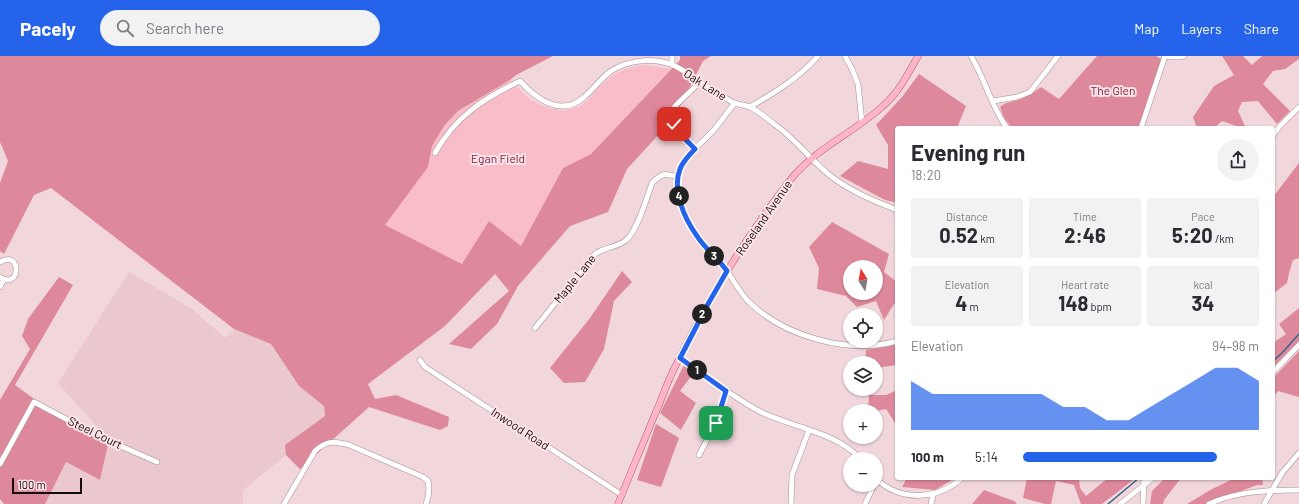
<!DOCTYPE html>
<meta charset="utf-8">
<style>
:root{--surface:#fff;--page:#f2f2f3;--text:#2b2b33;--muted:#7c7c81;--accent:#2563eb}
body{margin:0;font-family:Barlow,sans-serif;background:var(--page);color:var(--text);height:100vh;display:flex;flex-direction:column;font-size:15px;white-space:nowrap}
*{box-sizing:border-box;margin:0}
p{font-size:13px;color:var(--muted)}
.icon{flex:none;width:22px;height:22px;fill:none;stroke:currentColor;stroke-width:2;stroke-linecap:round;stroke-linejoin:round}
.map{position:relative;flex:1;overflow:hidden}
.side{position:absolute;left:895px;top:70px;width:380px;height:354px;display:flex;flex-direction:column;background:var(--surface);border-radius:4px;box-shadow:0 1px 3px #0004}
.side>*{flex:none}
.needle{width:26px;rotate:349deg}
.controls{position:absolute;left:843px;top:204px;display:grid;gap:8px}
.controls a{display:grid;place-items:center;width:40px;height:40px;border-radius:50%;background:var(--surface);box-shadow:0 1px 3px #0004;font-size:20px}
.scale{position:absolute;left:12px;bottom:10px;width:70px;box-sizing:border-box;padding-left:4px;border:2px solid #130b0d;border-top:0;font-size:11px;line-height:14px;white-space:nowrap;color:#130b0d;-webkit-text-stroke:3px #fee4e8;paint-order:stroke}
.pin{position:absolute;display:grid;place-items:center;width:34px;height:34px;color:#fff;margin:-17px;border-radius:8px;box-shadow:0 2px 6px #0006}
.km{position:absolute;width:20px;height:20px;margin:-10px;border-radius:50%;background:#222;color:#fff;font-size:11px;line-height:20px;text-align:center}
.round{display:grid;place-items:center;flex:none;width:42px;height:42px;border-radius:21px;background:var(--page)}
.overview{display:flex;align-items:center;justify-content:space-between;height:68px;padding:0 16px}
h1{font-size:22px;font-weight:700;line-height:30px}
.figures{display:grid;grid-template-columns:repeat(3,1fr);gap:6px;height:68px;padding:4px 16px}
.figures div{display:grid;align-content:center;border-radius:4px;background:var(--page);text-align:center}
.figures b{font-size:20px;font-weight:700}
.figures small{font-size:11px;font-weight:400}
.figures p{font-size:11px}
.chart{height:112px;padding:8px 16px}
.chart p{display:flex;justify-content:space-between}
.chart svg{width:100%;height:72px;margin-top:4px;fill:var(--accent);opacity:.7}
ul{padding:0 16px;list-style:none;font-size:13px}
li{display:grid;grid-template-columns:64px 48px 1fr;align-items:center;height:30px}
li i{height:10px;border-radius:5px;background:var(--accent)}
header{display:flex;align-items:center;gap:24px;box-sizing:border-box;height:56px;padding:0 20px;background:var(--accent);color:#fff}
header strong{font-size:19px}
nav{display:flex;gap:22px;margin-inline-start:auto;font-size:14px}
.search{width:280px;height:36px;background:var(--page);display:flex;align-items:center;gap:10px;box-sizing:border-box;padding:0 14px;border-radius:22px;color:var(--muted);font-size:15px}
.map>svg:first-child{display:block}
.built{fill:#eac8cd}
.green{fill:#f8bdc8}
.forest{fill:#de899b;fill-rule:evenodd}
.lines{fill:none;stroke-linecap:round;stroke-linejoin:round}
.stream{stroke:#316487;stroke-width:1.5}
.minor-casing{stroke:#a68e92;stroke-width:6}
.major-casing{stroke:#ac5a6d;stroke-width:7}
.minor{stroke:#fff;stroke-width:5}
.major{stroke:#ffb5c7;stroke-width:6}
.route-casing{stroke:#fff;stroke-width:8}
.route{stroke:#2563eb;stroke-width:5}
.labels{text-anchor:middle;stroke-width:4;stroke-linejoin:round;paint-order:stroke}
.street-label{font-size:12px;fill:#130b0d;stroke:#fee4e8}
.park-label{font-size:12px;fill:#7b1639;stroke:#fee4e8}
</style>
<header>
<strong>Pacely</strong>
<div class="search"><svg class="icon" aria-label="search" viewBox="0 0 24 24"><circle cx="10" cy="10" r="6"/><path d="M15 15l6 6"/></svg>Search here</div>
<nav><a>Map</a><a>Layers</a><a>Share</a></nav>
</header>
<div class="map">
<svg width="1299" height="448" viewBox="0 0 1299 448">
<rect width="100%" height="100%" fill="#f1d6db"/>
<polygon class="built" points="129,216 192,253 225,282 234,273 271,288 299,330 324,350 325,360 286,389 286,399 243,434 243,448 45,448 66,406 100,424 109,384 58,327"/>
<polygon class="green" points="643,9 671,13 591,98 563,112 521,190 462,208 385,169 428,111 432,90 444,70 458,55 510,24 531,44 546,51 562,55 579,51 589,43 601,29 613,19 625,13"/>
<g class="forest">
<polygon points="0,0 553,0 516,19 510,24 458,55 444,70 432,90 428,111 385,169 462,208 489,165 521,190 563,112 591,98 680,4 680,0 711,0 703,5 674,62 627,113 608,156 570,170 518,230 497,268 471,293 449,288 509,235 495,218 445,270 368,328 375,343 396,339 449,361 448,370 440,374 369,351 300,413 286,399 285,389 325,360 324,350 299,330 271,288 234,273 51,132 34,139 4,198 0,195 0,127 8,105 0,86"/>
<path d="M1097 0H1156L1163 4 1149 39 1139 72H1012L1004 62 1000 51C1006 46 1011 46 1018 44 1027 41 1034 36 1041 31L1059 43Z"/>
<polygon points="1222,0 1243,0 1252,9 1262,0 1299,0 1299,3 1285,13 1273,15 1263,28 1290,55 1277,68 1258,45 1242,46 1238,55 1246,72 1242,72 1222,65 1214,72 1197,72 1193,61 1214,30 1234,19"/>
<polygon points="919,18 966,50 957,72 897,72 897,147 885,144 840,120 858,105 888,113 888,89 876,69 902,41"/>
<polygon points="1299,107 1299,202 1293,204 1289,217 1287,227 1273,238 1273,141"/>
<path d="M832 166 889 198 884 216 897 226V245L894 248 884 264 876 245 857 251 846 240 817 233 819 212 809 191ZM850 211H876V237H850Z"/>
<polygon points="622,215 632,226 614,245 604,293 585,326 564,327 550,312 590,262"/>
<polygon points="59,221 73,229 15,329 37,345 109,384 100,424 66,406 45,448 4,448 0,443 0,344 30,293 22,280 28,263"/>
<polygon points="1299,252 1299,285 1273,311 1273,287 1286,278 1279,268"/>
<polygon points="897,288 897,315 896,309 876,312 876,307 865,307 866,294"/>
<polygon points="1299,295 1299,341 1278,335 1273,342 1273,322"/>
<polygon points="685,307 695,315 680,335 696,347 681,374 660,357"/>
<polygon points="897,334 897,373 895,367 886,353 876,355 868,355 869,339 886,339"/>
<polygon points="656,368 679,382 661,431 637,424"/>
<polygon points="907,422 948,422 952,424 935,434 902,431"/>
<polygon points="1027,422 1079,422 1080,432 1086,440 1108,422 1125,422 1133,424 1102,448 1081,448 1074,429 1056,425 1051,448 1045,448 1023,442"/>
<polygon points="1165,422 1181,422 1164,444 1163,448 1150,448 1152,435"/>
<polygon points="1235,422 1262,422 1263,429 1257,429 1207,448 1187,448 1212,433"/>
<polygon points="984,434 1014,445 1017,448 972,448"/>
</g>
<g class="lines">
<g class="stream">
<polyline points="1273,305 1282,297 1299,278"/>
<polyline points="1108,448 1139,422"/>
</g>
<defs>
<g id="minor">
<polyline points="672,0 672,8"/>
<polyline points="845,0 852,13 858,28 862,67"/>
<path d="M971 0C985 23 991 50 1007 72"/>
<polyline points="1164,0 1178,1 1184,0"/>
<polyline points="993,45 1017,41 1030,36 1058,0"/>
<path d="M735 47C727 56 720 67 712 76 700 89 681 101 678 121 675 141 686 165 697 181 704 189 712 197 719 205 730 217 737 233 748 245 783 280 848 299 897 285"/>
<path d="M750 51C774 37 799 22 818 0"/>
<polyline points="1141,72 1165,0"/>
<polyline points="1273,79 1280,70 1299,51"/>
<polyline points="695,93 680,78 671,62 675,50 700,26"/>
<path d="M435 97C455 61 484 42 520 25 536 43 561 61 583 42 593 34 600 23 611 15 627 5 648 2 667 7 678 9 700 26 711 33 719 37 726 43 734 47 740 49 747 49 752 52 760 57 767 62 774 68 796 83 811 105 832 121 852 136 874 145 897 154"/>
<path d="M0 206C22 193 21 235 0 221"/>
<polyline points="0,231 4,223"/>
<path d="M535 272 595 198C604 191 617 192 626 184 637 176 647 141 652 127 662 117 664 117 678 121"/>
<path d="M680 302C706 320 732 341 761 356 791 371 839 377 860 403"/>
<polyline points="420,304 425,311 622,439"/>
<polyline points="1273,316 1299,289"/>
<polyline points="699,399 716,367 726,335"/>
<polyline points="0,408 34,346 98,380 157,406"/>
<path d="M876 423C902 446 937 444 962 422"/>
<path d="M284 448 315 395C327 384 334 385 349 389L423 421 428 425C430 434 429 440 426 448"/>
<polyline points="791,448 792,419 809,374"/>
<polyline points="865,448 874,429"/>
<polyline points="931,448 933,439"/>
<polyline points="1120,448 1153,422"/>
<polyline points="1143,448 1144,422"/>
<path d="M1209 448C1237 435 1269 434 1299 434"/>
<polyline points="1264,448 1282,417 1299,397"/>
</g>
<path id="major" d="M618 448C630 418 643 388 655 358 662 343 667 326 675 311 707 245 745 181 791 123 816 92 855 76 883 50 899 36 908 18 918 0"/>
</defs>
<use href="#minor" class="minor-casing"/>
<use href="#major" class="major-casing"/>
<use href="#minor" class="minor"/>
<use href="#major" class="major"/>
</g>
<g class="lines">
<defs>
<path id="route" d="M674 68 680 78 695 93C689 99 683 105 680 113 672 134 684 162 697 180 705 193 718 202 727 215L708 248 680 302 726 335 716 367"/>
</defs>
<use href="#route" class="route-casing"/>
<use href="#route" class="route"/>
</g>
<g class="labels">
<g class="street-label">
<text transform="translate(705 29) rotate(32)" y="4">Oak Lane</text>
<text transform="translate(764 162) rotate(-55)" y="4">Roseland Avenue</text>
<text transform="translate(575 223) rotate(-51)" y="4">Maple Lane</text>
<text transform="translate(520 373) rotate(33)" y="4">Inwood Road</text>
<text transform="translate(95 377) rotate(26)" y="4">Steel Court</text>
</g>
<g class="park-label">
<text x="1113" y="39">The Glen</text>
<text x="498" y="107">Egan Field</text>
</g>
</g>
</svg>
<div class="controls">
<a><svg class="needle" viewBox="-14 -14 28 28"><path d="M0-13l5 13h-10z" fill="#e53935"/><path d="M0 13l5-13h-10z" fill="#7c7c81"/></svg></a>
<a><svg class="icon" aria-label="locate" viewBox="0 0 24 24"><circle cx="12" cy="12" r="6"/><path d="M12 2v4M12 18v4M2 12h4M18 12h4"/></svg></a>
<a><svg class="icon" aria-label="layers" viewBox="0 0 24 24"><path d="M12 4l9 5-9 5-9-5zM3 14l9 5 9-5"/></svg></a>
<a>+</a>
<a>−</a>
</div>
<div class="scale">100 m</div>
<div class="pin" style="left:716px;top:367px;background:#1e9e55"><svg class="icon" aria-label="arrive" viewBox="0 0 24 24"><path d="M6 21V4h12l-3 4 3 4H6"/></svg></div>
<div class="pin" style="left:674px;top:68px;background:#d93025"><svg class="icon" aria-label="check" viewBox="0 0 24 24"><path d="M5 12l5 5 9-10"/></svg></div>
<b class="km" style="left:697px;top:314px">1</b>
<b class="km" style="left:702px;top:258px">2</b>
<b class="km" style="left:714px;top:200px">3</b>
<b class="km" style="left:679px;top:140px">4</b>
<section class="side">
<div class="overview"><div><h1>Evening run</h1><p>18:20</p></div><a class="round"><svg class="icon" aria-label="share" viewBox="0 0 24 24"><path d="M12 15V3M7 8l5-5 5 5M5 13v7h14v-7"/></svg></a></div>
<div class="figures">
<div><p>Distance</p><b>0.52<small> km</small></b></div>
<div><p>Time</p><b>2:46</b></div>
<div><p>Pace</p><b>5:20<small> /km</small></b></div>
</div>
<div class="figures">
<div><p>Elevation</p><b>4<small> m</small></b></div>
<div><p>Heart rate</p><b>148<small> bpm</small></b></div>
<div><p>kcal</p><b>34</b></div>
</div>
<div class="chart"><p><span>Elevation</span>94–98 m</p>
<svg viewBox="0 0 160 44" preserveAspectRatio="none"><path d="M0 44V14L10 22L20 22L30 22L40 22L50 22L60 22L70 30L80 30L90 38L100 38L110 30L120 22L130 14L140 6L150 6L160 14V44z"/></svg>
</div>
<ul>
<li><b>100 m</b>5:14<i style="width:82%"></i></li>
</ul>
</section>
</div>
